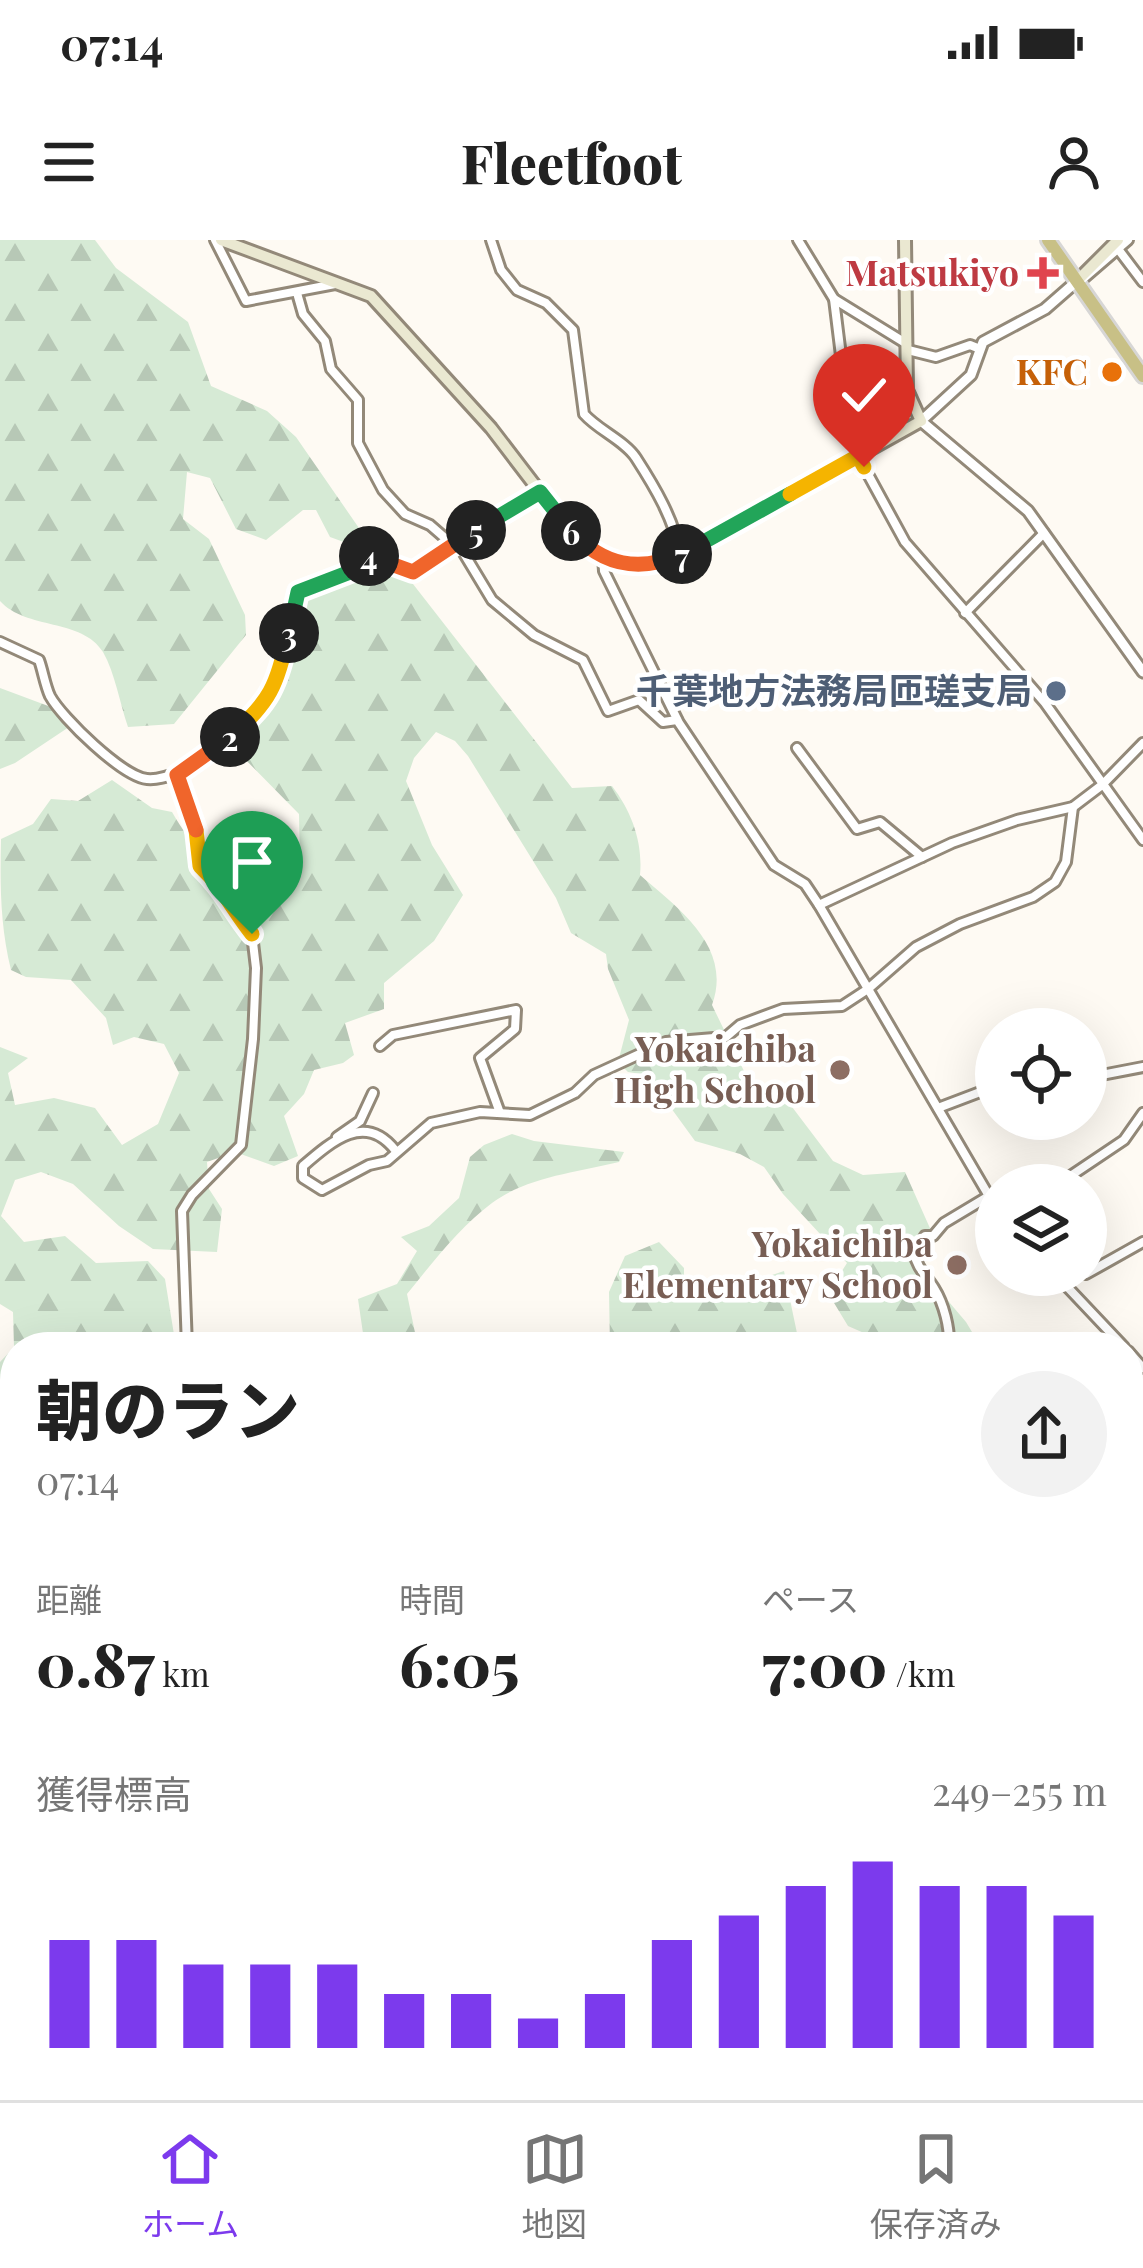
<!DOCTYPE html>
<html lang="ja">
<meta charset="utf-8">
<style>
:root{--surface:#fff;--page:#f2f2f2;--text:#222;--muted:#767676;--line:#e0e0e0;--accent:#7c3aed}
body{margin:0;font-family:"Playfair Display","Noto Sans JP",serif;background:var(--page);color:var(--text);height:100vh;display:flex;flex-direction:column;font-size:45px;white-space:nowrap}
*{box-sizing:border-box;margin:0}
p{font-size:39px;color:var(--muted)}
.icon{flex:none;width:66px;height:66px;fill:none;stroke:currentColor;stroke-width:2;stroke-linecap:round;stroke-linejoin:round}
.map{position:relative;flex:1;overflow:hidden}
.side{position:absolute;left:0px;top:1092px;width:1143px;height:768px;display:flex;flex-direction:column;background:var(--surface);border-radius:48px 48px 0 0;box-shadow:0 12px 48px #0002}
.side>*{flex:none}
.fabs{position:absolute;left:975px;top:768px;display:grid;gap:24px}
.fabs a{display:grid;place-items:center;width:132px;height:132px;border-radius:50%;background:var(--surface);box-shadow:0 12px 48px #0002;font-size:60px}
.pin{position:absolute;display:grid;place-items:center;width:102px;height:102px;color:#fff;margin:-123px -51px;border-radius:50% 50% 50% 0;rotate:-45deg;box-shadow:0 0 12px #0007}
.pin .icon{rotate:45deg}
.km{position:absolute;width:60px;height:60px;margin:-30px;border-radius:50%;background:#222;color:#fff;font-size:33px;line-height:60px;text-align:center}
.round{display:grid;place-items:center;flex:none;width:126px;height:126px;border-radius:63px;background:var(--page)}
.head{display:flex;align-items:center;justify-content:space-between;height:204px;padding:0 36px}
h1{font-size:66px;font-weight:800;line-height:90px}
.metrics{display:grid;grid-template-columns:repeat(3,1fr);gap:18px;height:204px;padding:12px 36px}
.metrics div{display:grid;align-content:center}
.metrics b{font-size:60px;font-weight:800}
.metrics small{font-size:33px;font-weight:400}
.metrics p{font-size:33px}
.chart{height:336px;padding:24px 36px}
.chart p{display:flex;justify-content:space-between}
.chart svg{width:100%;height:216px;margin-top:12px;stroke:var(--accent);stroke-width:6}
.status{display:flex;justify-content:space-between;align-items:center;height:84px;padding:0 60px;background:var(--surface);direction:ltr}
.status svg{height:33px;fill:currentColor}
header{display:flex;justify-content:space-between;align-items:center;height:156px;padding:0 36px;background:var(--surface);font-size:54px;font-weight:800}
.tabs{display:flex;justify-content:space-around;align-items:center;height:168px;border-top:3px solid var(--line);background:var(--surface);font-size:33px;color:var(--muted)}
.tabs a{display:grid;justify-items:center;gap:6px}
.tabs .on{color:var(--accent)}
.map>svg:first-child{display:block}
.forest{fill:url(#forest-firs)}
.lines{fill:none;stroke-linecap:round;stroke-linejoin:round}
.minor-casing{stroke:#938979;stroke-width:14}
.tertiary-casing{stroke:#938979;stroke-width:15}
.secondary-casing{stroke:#938979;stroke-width:16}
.primary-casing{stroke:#d7d6d5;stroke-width:18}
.trunk-casing{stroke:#d7d6d5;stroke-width:18}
.minor{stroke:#fff;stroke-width:8}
.tertiary{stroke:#fff;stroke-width:9}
.secondary{stroke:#eae8d1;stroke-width:10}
.primary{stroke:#d6d0a4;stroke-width:12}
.trunk{stroke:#c8c086;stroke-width:12}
.split-1-casing{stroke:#fff;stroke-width:24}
.split-2-casing{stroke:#fff;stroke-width:24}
.split-3-casing{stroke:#fff;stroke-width:24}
.split-4-casing{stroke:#fff;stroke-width:24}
.split-5-casing{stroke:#fff;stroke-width:24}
.split-6-casing{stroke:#fff;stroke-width:24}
.split-7-casing{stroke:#fff;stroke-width:24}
.split-8-casing{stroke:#fff;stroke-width:24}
.split-9-casing{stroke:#fff;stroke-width:24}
.split-1{stroke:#f5b400;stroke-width:15}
.split-2{stroke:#f0652b;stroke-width:15}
.split-3{stroke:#f5b400;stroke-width:15}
.split-4{stroke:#22a559;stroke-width:15}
.split-5{stroke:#f0652b;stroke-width:15}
.split-6{stroke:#22a559;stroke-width:15}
.split-7{stroke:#f0652b;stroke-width:15}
.split-8{stroke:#22a559;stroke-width:15}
.split-9{stroke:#f5b400;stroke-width:15}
.health-dot{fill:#e0444e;stroke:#fff;stroke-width:4.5}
.food-dot{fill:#e8710a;stroke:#fff;stroke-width:4.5}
.service-dot{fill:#5c6f8a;stroke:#fff;stroke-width:4.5}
.education-dot{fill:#8d6e63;stroke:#fff;stroke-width:4.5}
.labels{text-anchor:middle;stroke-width:9;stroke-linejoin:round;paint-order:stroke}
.health-label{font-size:36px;font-weight:bold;fill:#be3a42;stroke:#fff;text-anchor:end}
.food-label{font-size:36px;font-weight:bold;fill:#c56008;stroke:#fff;text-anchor:end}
.service-label{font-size:36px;font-weight:bold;fill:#4e5e75;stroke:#fff;text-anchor:end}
.education-label{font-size:36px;font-weight:bold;fill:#785e54;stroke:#fff;text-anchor:end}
</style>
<div class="status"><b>07:14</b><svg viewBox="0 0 49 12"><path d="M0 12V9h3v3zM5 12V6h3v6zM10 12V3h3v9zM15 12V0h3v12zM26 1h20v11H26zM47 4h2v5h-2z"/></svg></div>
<header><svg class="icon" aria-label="menu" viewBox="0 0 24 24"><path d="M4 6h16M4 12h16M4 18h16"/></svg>Fleetfoot<svg class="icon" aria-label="person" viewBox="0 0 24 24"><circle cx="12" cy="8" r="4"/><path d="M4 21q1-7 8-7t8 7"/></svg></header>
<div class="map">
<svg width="1143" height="1860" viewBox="0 0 1143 1860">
<defs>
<pattern id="forest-firs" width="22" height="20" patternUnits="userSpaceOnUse" patternTransform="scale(3)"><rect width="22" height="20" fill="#d6ead5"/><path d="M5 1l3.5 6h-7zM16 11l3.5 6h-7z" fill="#b7c8b6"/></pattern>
</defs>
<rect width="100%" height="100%" fill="#fefaf3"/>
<g class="forest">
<path d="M0 0H95L116 28 188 82 211 146 267 171 296 197 370 304 363 309 330 297 316 270H303L266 300 236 289 210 238 187 232 183 279 209 299 245 375 246 395 174 484 128 487C120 464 115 433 103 412 82 378 26 390 0 361Z"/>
<path d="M370 322 406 335 572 548 612 546C632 572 643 603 640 635 679 669 733 707 712 765L759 862 783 855 833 921 863 935 905 932 933 995 910 1016 966 1082 981 1107H896L848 1086 828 1053 847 1023 783 954 764 927 740 914 695 901 647 835 628 832 618 822 629 780 608 729 606 714 571 693 556 658 468 516 455 501 436 492 414 518 406 541 432 605 463 655 434 701 384 743V769L345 783 354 815 343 823 314 830 304 854 284 876 298 916 274 926 235 912 207 922 209 949 222 969 217 1012 153 1009 119 986 73 944 41 932 15 940 1 976 24 1002 65 996 96 1023 148 1021 165 1039 176 1107H15V1493L0 1498V1225L10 1198 0 1196V1122L14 1107 13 1072 0 1064V807L28 818 8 833 15 865 54 858 95 868 122 905 158 884 179 833 164 804 134 797 113 805 106 778 71 740 26 737 11 730C0 685 0 644 1 599L33 584 51 559 78 561 112 540 152 568 172 572C193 609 218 632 251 659L279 631 300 623 299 574 235 509 271 439 288 418 290 406 274 393 287 367 349 338Z"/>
<polygon points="0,448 51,467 72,485 15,523 0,529"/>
<path d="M512 894 534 901 624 912 619 922C578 932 527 937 492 963 460 987 432 1023 407 1054L418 1107H365L358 1059 397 1044 417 1011 401 997 429 986 459 958 470 917 484 905Z"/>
<path d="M659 1002 684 1028V1062C721 1058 749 1042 784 1031L798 1098 779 1107H610L609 1052 625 1016Z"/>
<polygon points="0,1569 15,1573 15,1705 0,1704"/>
<polygon points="15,1774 15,1845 135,1845 139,1860 0,1860 0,1778"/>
</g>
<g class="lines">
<defs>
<g id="minor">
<polyline points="215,0 246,61 335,44"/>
<path d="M491 0 501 30 517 50 546 63 573 90 584 174C598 190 625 201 636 218 656 249 673 278 681 315"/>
<polyline points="798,0 834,59 907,104"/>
<polyline points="1118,9 1143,42"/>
<polyline points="1084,38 1128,0"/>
<polyline points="297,53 303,74 325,101 331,129 358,160 358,203 383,250 405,274 430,285 453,305"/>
<polyline points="834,59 852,205 905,302 1045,463 1143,600"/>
<polyline points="908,110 936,117 970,105 980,109"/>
<polyline points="457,302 492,360 534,395 583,420 608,471 639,460 663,482 677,480"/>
<polyline points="603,317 604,331 679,483 774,625 805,644 819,665 996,968"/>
<polyline points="965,373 1044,293"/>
<path d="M0 402 39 420C43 431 45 445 50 456 62 478 123 537 147 539 184 542 250 489 268 459 287 429 290 386 298 352L358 329 366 317 375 315 413 332 419 330 457 302 540 252"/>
<polyline points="797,508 857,589 880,582 922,617"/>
<polyline points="177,535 195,578 200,626 225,651 232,669 252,694 256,728 253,799 241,905 192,955 182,971 187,1107"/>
<polyline points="819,665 952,603 1017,580 1073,567 1102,545 1143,503"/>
<polyline points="380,806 393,795 516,770 515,789 480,818 500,873"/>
<polyline points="1086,838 1143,827"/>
<polyline points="938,868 996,846"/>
<polyline points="337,897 360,881 373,853"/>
<path d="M395 910C365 872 332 901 303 926V938L322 950 369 925 387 921 431 883 480 872 530 875 575 853 594 835 666 802 726 797 740 785 783 769 842 766 868 749 916 707 960 684 1033 657 1055 642 1066 622 1073 567"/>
<polyline points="1057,945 1124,900 1143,873"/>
<polyline points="1086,1034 1143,1002"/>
<polyline points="1056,1035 1124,1107"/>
<path d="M949 1107C950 1088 944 1064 934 1048 926 1035 917 1028 914 1013L925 996H933L944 983 989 956"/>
<polyline points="1128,1111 1143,1128"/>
<polyline points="1128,1193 1143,1187"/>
<polyline points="1128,1446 1143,1436"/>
<polyline points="1128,1510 1139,1526"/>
<polyline points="1128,1579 1143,1576"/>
<polyline points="1128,1654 1143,1649"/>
<polyline points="1128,1781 1143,1798"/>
<polyline points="651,1845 653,1860"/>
<polyline points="121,1860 127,1845"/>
<polyline points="244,1860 254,1845"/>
</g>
<g id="tertiary">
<polyline points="1077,41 1045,69 983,102 971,135 921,181 1028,271 1143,432"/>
<polyline points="1128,1708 1143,1718"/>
</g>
<g id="secondary">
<polyline points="221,0 371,56 491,188 566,286 591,310 634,326 654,325 681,315 921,181 907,150 905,0"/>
<polyline points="1077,41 1118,0"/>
</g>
<g id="primary">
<polyline points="1128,1528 1143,1525"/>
<polyline points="435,1845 603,1852 651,1845"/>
<polyline points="296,1860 327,1845"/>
</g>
<polyline id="trunk" points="1048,0 1143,136"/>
</defs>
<use href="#minor" class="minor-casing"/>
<use href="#tertiary" class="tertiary-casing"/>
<use href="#secondary" class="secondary-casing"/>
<use href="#primary" class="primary-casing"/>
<use href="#trunk" class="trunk-casing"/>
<use href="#minor" class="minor"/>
<use href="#tertiary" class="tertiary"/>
<use href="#secondary" class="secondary"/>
<use href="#primary" class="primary"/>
<use href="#trunk" class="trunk"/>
</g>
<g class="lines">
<defs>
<path id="split-1" d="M196 590 200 626C224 649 232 669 252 694"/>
<polyline id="split-2" points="196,590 177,535 230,497"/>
<path id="split-3" d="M230 497C273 458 275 448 289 393"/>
<polyline id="split-4" points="289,393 298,352 358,329 369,316"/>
<polyline id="split-5" points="369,316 413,332 476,290"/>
<polyline id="split-6" points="476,290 540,252 571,291"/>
<path id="split-7" d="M571 291C603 326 639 333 682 314"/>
<polyline id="split-8" points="682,314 790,254"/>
<polyline id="split-9" points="790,254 858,216 864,227"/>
</defs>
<use href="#split-1" class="split-1-casing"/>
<use href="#split-2" class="split-2-casing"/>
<use href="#split-3" class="split-3-casing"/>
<use href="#split-4" class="split-4-casing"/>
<use href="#split-5" class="split-5-casing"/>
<use href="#split-6" class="split-6-casing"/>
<use href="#split-7" class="split-7-casing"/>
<use href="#split-8" class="split-8-casing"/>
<use href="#split-9" class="split-9-casing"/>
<use href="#split-1" class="split-1"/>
<use href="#split-2" class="split-2"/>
<use href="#split-3" class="split-3"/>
<use href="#split-4" class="split-4"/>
<use href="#split-5" class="split-5"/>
<use href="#split-6" class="split-6"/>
<use href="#split-7" class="split-7"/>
<use href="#split-8" class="split-8"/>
<use href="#split-9" class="split-9"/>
</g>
<path class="health-dot" d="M1037 15h12v12h12v12h-12v12h-12v-12h-12v-12h12z"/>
<circle class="food-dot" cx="1112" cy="132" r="12"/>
<circle class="service-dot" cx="1056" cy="451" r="12"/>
<g class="education-dot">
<circle cx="840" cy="830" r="12"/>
<circle cx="957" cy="1025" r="12"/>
</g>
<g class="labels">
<g class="health-label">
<text x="1019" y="46">Matsukiyo</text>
</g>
<g class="food-label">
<text x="1088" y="145">KFC</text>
</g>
<g class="service-label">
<text x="1032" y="464">千葉地方法務局匝瑳支局</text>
</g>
<g class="education-label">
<text x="816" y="822">Yokaichiba<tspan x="816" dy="41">High School</tspan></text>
<text x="933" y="1017">Yokaichiba<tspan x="933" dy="41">Elementary School</tspan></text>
</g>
</g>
</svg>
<div class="fabs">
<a><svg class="icon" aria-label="locate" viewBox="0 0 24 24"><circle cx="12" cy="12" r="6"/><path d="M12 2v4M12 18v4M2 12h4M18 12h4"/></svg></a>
<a><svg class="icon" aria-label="layers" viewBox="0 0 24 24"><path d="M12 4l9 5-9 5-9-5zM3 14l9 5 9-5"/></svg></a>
</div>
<div class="pin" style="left:252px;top:694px;background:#1e9e55"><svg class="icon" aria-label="arrive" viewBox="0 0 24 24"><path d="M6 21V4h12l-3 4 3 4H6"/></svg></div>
<div class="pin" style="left:864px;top:227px;background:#d93025"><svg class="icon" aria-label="check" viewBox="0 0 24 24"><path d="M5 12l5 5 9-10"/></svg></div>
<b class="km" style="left:230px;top:497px">2</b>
<b class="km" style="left:289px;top:393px">3</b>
<b class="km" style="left:369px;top:316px">4</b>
<b class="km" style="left:476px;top:290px">5</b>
<b class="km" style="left:571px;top:291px">6</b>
<b class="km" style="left:682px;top:314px">7</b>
<section class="side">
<div class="head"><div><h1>朝のラン</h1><p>07:14</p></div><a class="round"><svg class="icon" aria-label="share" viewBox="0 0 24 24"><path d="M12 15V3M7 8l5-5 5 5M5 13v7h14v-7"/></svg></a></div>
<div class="metrics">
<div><p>距離</p><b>0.87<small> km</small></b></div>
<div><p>時間</p><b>6:05</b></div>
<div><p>ペース</p><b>7:00<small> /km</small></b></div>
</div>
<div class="chart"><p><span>獲得標高</span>249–255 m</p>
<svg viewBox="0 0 160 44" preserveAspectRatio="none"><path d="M5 44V22M15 44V22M25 44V27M35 44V27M45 44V27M55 44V33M65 44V33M75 44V38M85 44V33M95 44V22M105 44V17M115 44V11M125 44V6M135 44V11M145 44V11M155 44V17"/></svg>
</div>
</section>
</div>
<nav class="tabs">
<a class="on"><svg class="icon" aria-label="home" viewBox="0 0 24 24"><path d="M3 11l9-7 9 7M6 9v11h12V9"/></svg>ホーム</a>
<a><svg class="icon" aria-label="map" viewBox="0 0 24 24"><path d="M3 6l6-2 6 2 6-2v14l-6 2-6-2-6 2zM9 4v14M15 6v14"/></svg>地図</a>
<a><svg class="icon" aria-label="saved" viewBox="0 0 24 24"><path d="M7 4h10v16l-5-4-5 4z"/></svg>保存済み</a>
</nav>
